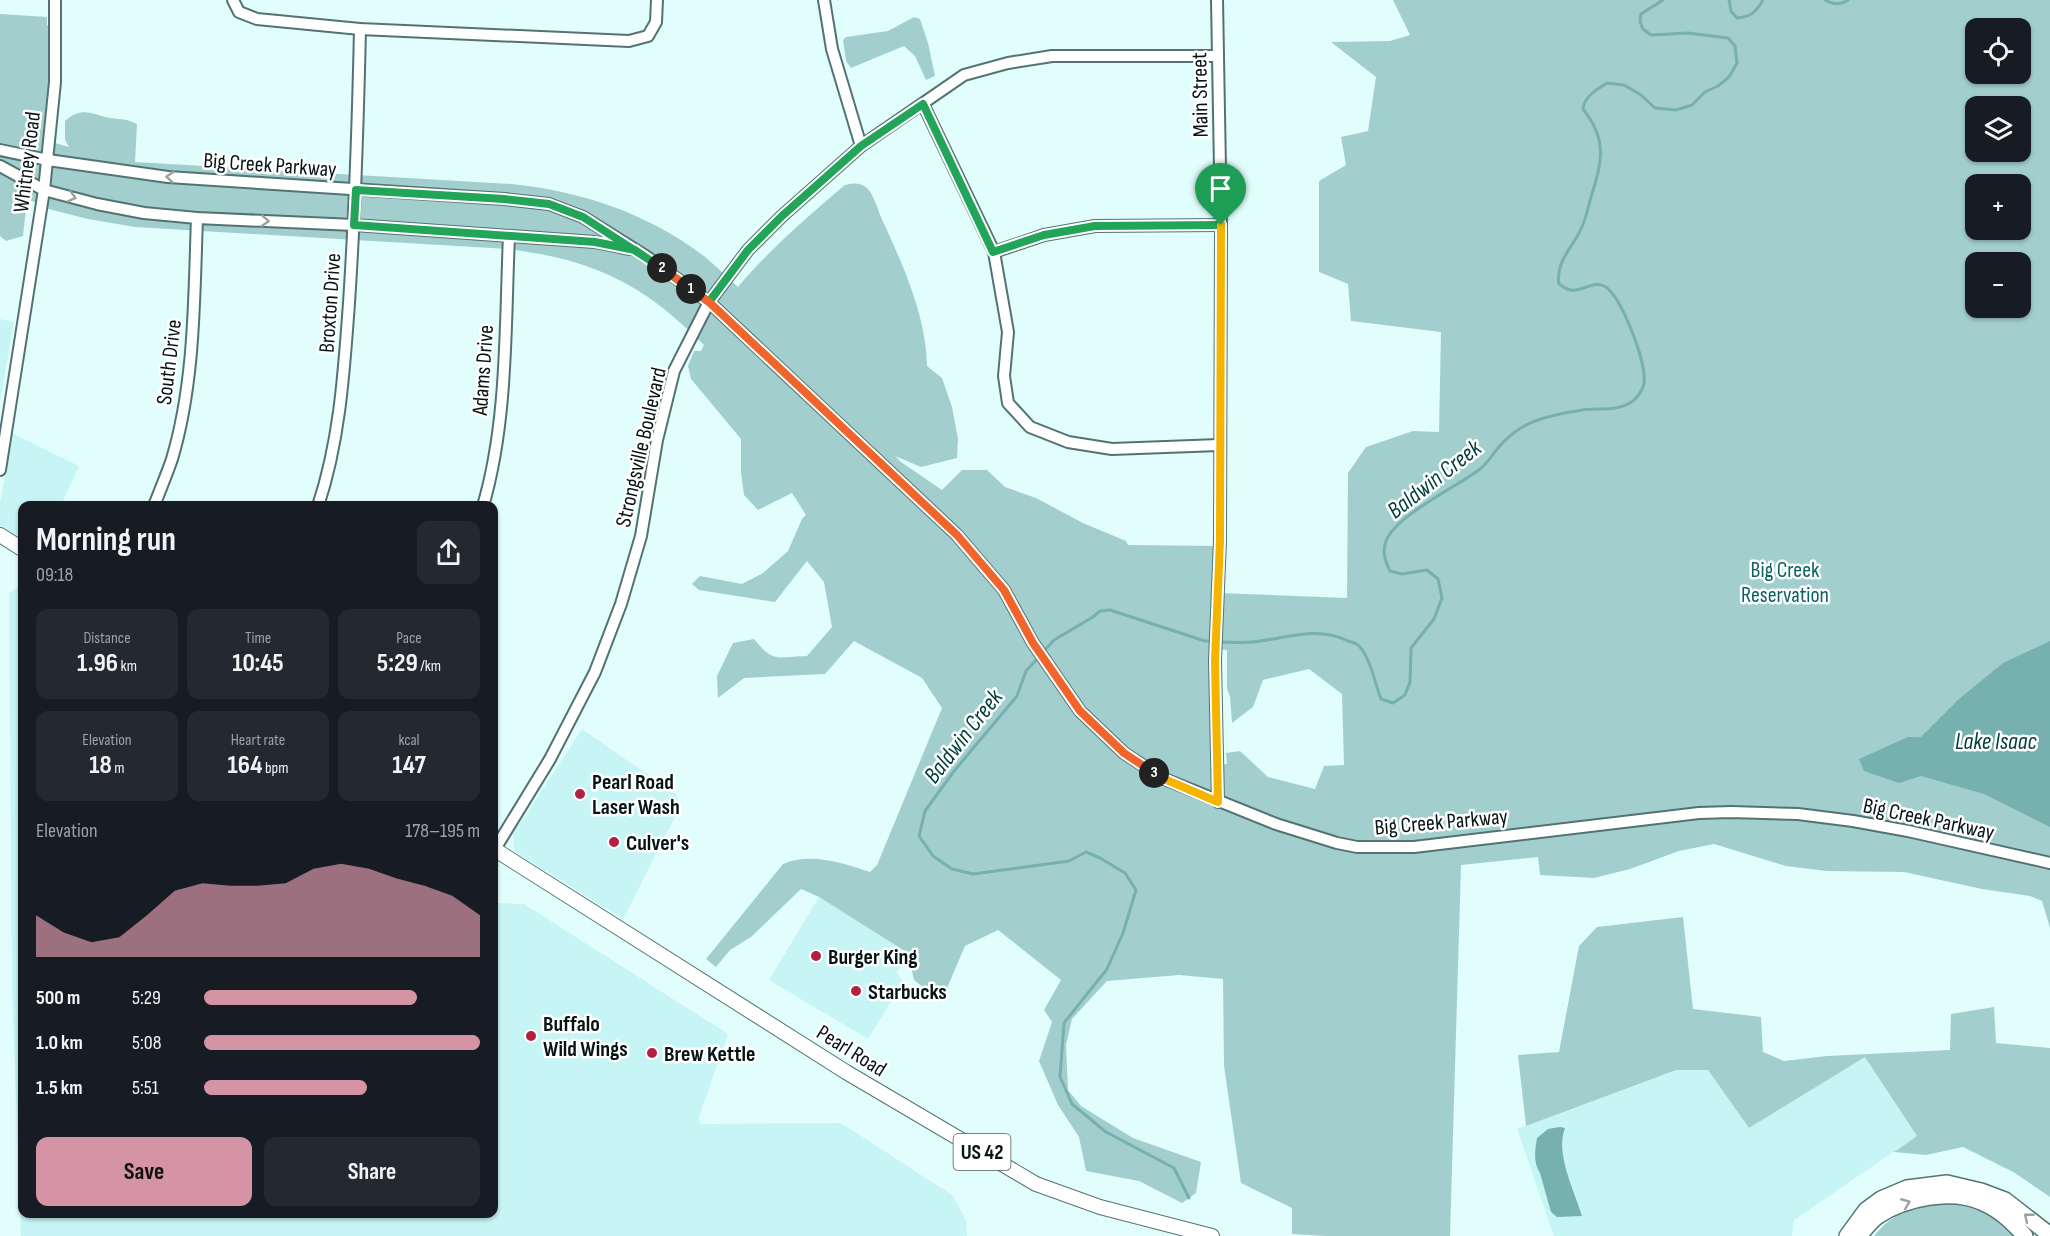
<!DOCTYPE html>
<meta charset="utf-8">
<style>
:root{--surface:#171b24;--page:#242831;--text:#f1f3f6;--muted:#9ea1a6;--accent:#d594a5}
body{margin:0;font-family:"Sofia Sans Condensed",sans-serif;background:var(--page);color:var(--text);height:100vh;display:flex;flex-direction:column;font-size:22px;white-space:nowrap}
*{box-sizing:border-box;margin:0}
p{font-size:20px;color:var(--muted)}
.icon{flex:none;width:33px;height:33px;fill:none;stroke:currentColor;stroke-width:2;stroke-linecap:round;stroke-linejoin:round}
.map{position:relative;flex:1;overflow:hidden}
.sheet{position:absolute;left:18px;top:501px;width:480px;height:717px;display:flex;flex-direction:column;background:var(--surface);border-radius:12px;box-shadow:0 2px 4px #0004}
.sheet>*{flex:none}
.buttons{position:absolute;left:1965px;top:18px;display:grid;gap:12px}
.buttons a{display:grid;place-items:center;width:66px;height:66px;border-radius:12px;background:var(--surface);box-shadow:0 2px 4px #0004;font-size:30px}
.pin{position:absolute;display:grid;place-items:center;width:51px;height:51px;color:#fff;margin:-62px -26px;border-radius:50% 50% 50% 0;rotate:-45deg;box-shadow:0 0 6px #0007}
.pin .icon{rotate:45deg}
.km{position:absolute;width:30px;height:30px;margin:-15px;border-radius:50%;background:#222;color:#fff;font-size:16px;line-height:30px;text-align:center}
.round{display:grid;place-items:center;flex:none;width:63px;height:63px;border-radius:12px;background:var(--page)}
.summary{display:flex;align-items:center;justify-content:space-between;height:102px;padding:0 18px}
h1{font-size:33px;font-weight:700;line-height:45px}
.stats{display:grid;grid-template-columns:repeat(3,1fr);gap:9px;height:102px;padding:6px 18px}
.stats div{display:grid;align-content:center;border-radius:12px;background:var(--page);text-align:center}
.stats b{font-size:26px;font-weight:700}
.stats small{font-size:16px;font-weight:400}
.stats p{font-size:16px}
.chart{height:168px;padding:12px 18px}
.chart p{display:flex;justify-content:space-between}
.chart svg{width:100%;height:108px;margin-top:6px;fill:var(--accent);opacity:.7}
.primary-button{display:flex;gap:12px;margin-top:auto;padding:12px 18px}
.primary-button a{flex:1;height:69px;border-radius:12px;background:var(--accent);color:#111;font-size:24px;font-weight:700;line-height:69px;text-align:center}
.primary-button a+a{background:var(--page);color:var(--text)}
ul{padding:0 18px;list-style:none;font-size:20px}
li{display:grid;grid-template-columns:96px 72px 1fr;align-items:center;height:45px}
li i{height:15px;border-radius:8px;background:var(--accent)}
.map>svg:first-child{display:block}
.built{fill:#c7f4f4}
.green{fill:#a2cfce;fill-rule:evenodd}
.water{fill:#76b0af}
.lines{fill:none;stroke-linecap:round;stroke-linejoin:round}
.stream{stroke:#76b0af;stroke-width:3}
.minor-casing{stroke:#537373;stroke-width:14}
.major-casing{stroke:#537373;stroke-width:16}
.highway-casing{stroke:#537373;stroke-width:18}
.minor{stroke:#fff;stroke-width:10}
.major{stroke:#fff;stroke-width:14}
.highway{stroke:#fff;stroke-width:15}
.oneway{stroke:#9ca1a1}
.split-1-casing{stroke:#fff;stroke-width:12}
.split-2-casing{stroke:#fff;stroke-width:12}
.split-3-casing{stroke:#fff;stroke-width:12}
.split-4-casing{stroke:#fff;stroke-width:12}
.split-1{stroke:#22a559;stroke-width:8}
.split-2{stroke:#22a559;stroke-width:8}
.split-3{stroke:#f0652b;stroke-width:8}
.split-4{stroke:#f5b400;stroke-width:8}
.poi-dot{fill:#b32041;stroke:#fff;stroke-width:2}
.labels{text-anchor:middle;stroke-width:5;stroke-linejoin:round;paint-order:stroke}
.shield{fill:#fff;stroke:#515a5a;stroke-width:1.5}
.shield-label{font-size:21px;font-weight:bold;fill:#071414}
.street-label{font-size:22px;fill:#071414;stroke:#fff}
.park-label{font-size:22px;fill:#0c6060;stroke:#fff}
.poi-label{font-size:22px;font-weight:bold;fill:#071414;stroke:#fff;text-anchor:start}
.water-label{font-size:24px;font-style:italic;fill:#023d3d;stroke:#fff}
</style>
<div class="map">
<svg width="2050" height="1236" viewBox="0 0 2050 1236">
<rect width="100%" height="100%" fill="#e1fefd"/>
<g class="built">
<polygon points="0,319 14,322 0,401"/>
<polygon points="12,433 79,466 61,505 22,506 22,541 0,526 0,504"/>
<polygon points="22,584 22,1214 494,1214 494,903 524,904 728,1034 699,1117 700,1124 841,1123 952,1195 966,1220 967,1236 21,1236 12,988 9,593"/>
<polygon points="582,729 677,795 680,807 623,919 514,851 513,834"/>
<polygon points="819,897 908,953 897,973 903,982 868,1039 769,980"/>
<polygon points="1866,1056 1917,1136 1794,1220 1792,1236 1554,1236 1517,1129 1676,1070 1708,1070 1749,1128"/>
</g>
<g class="green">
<path d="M1393 0H2050V928L2042 901 2030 896 1982 889 1904 872 1827 871 1786 866 1714 844 1679 851 1630 869 1594 878 1540 875 1538 857 1461 865 1450 1236H1326L1292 1234V1208L1241 1183 1224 1066 1223 979 1179 975 1107 981 1072 1019 1066 1045 1068 1090 1081 1106 1133 1138 1201 1162 1196 1193 1182 1203 1139 1181 1086 1171 1079 1137 1058 1105 1039 1061 1052 1022 1044 1010 1061 980 998 930 965 946 941 1002 914 980 908 953 819 897 801 889 751 937 730 950 716 967 706 959 783 864C810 852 843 863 870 872L877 865 942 708 922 678 854 641 825 674 744 678 718 698 717 676 733 643 754 639C773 663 778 657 807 656L832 627 824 582 807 561 775 602 699 590 692 584 700 576 742 584 763 573 788 551 802 519 806 515 792 493 758 510 744 495 741 472V439L691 379 688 366 694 351H701L704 345C642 283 594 260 508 249L135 227 88 219 37 206V203L27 199 23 236 6 241 0 236V14L47 17V25L54 26 48 141 69 147 65 140V121C82 106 91 114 110 118 123 120 124 118 137 124L135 162 511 184C581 191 647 213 704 256 716 266 727 277 738 287 770 249 807 217 845 185 853 183 860 182 867 188 874 195 877 208 881 217 902 263 926 314 927 366L942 378 952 407 958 439 957 458 921 467 895 456 901 462 942 490 962 470H987L1005 487 1036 498 1083 523 1126 541 1128 545 1218 546V593L1347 598 1348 473 1366 447 1413 431 1439 432 1441 332 1351 321 1348 284 1319 272V181L1346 165 1341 137 1368 131 1376 77 1331 42 1390 41 1410 35ZM1976 28H2020V74H1976ZM1976 106H2020V152H1976ZM1976 184H2020V230H1976ZM1976 262H2020V308H1976ZM1218 649 1227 650V688L1230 697 1232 723 1253 707 1263 680 1309 669 1342 694 1344 765 1324 766 1315 789 1268 777 1240 751 1226 753 1227 764 1218 765Z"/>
<polygon points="914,17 920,19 928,43 935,76 926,80 915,56 904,46 851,68 846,61 843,40 846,37 888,31"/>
<polygon points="1683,917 1693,1009 1761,1017 1763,1052 1784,1061 1827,1056 1950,1050 1951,1014 1994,1007 1996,1043 2050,1048 2050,1197 2015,1173 1963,1147 1926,1155 1894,1152 1917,1136 1865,1057 1749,1128 1708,1070 1676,1070 1526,1126 1518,1055 1559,1052 1579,946 1597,927"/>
<path d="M1940 1202C1972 1204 1993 1215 2017 1236H1874C1893 1212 1912 1208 1940 1202Z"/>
</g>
<g class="water">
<polygon points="2050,641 2050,827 1984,794 1921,776 1899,783 1864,771 1859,759 1908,737 1921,737 1959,699 2003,663"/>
<path d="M1560 1127 1565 1128C1555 1153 1574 1190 1582 1216L1557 1217 1551 1212 1540 1173C1533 1162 1535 1150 1537 1138L1548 1129Z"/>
</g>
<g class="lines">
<g class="stream">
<path d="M1729 0 1731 11 1737 18C1751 17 1756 12 1763 0"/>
<path d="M1825 0C1834 5 1840 5 1848 0"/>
<path d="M1219 642C1230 642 1241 643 1252 642 1285 639 1317 625 1348 641 1352 642 1358 644 1360 647 1371 660 1375 684 1381 699L1393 703 1405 695 1410 682 1411 648 1434 619 1442 598 1438 579 1427 570 1402 574 1390 571C1385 561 1382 552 1386 541 1396 515 1457 487 1480 469 1487 464 1492 455 1498 448 1508 436 1523 425 1538 420 1552 415 1569 412 1583 410 1598 408 1615 411 1628 404 1635 401 1643 391 1644 383 1647 363 1622 299 1606 287 1594 279 1583 292 1571 290 1567 290 1562 286 1559 284 1555 262 1573 247 1581 229 1586 219 1588 208 1591 197 1602 163 1608 140 1583 109 1584 97 1597 89 1607 83L1624 85 1641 95 1655 108 1676 110 1692 105 1705 92 1718 86 1729 77 1737 63 1735 46 1728 38 1688 33 1651 35 1643 29 1640 22 1641 14 1663 0"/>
<polyline points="1043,652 1054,640 1093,617 1100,611 1110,610 1205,641 1213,641"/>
<polyline points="1039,657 1026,671 1017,696 954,771 925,811 919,836 933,856 952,869 973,874 1069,861 1086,852 1100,858 1125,873 1136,890 1123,933 1107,969 1064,1023 1060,1077 1072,1104 1106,1132 1174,1168 1189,1198"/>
</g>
<defs>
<g id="minor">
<polyline points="233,0 239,12 257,19 360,29 629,41 648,36 656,22 657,0"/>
<polyline points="824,0 832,49 861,146"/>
<polyline points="1217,0 1221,225 1220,540 1215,661 1218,802"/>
<polyline points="923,104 994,252 1008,332 1004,376 1008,403 1030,427 1068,442 1112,449 1219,445"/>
<polyline points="0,150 48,160 168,177 504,199 549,204 583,217 647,257 709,302 957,535 1004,590 1033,643 1080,711 1124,753 1162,778 1276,824 1337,843 1357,847 1414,847 1699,813 1731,812 1798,814 1853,821 1908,831 2050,863"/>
<polyline points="0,166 44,190 97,204 144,213 197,218 354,225 595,242 629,249"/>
<polyline points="994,252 1044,235 1095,226 1221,225"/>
<polyline points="0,470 44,190 55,82 55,0"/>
<path d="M154 506C160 490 167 474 172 459 195 382 194 298 197 218"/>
<path d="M318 506C340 440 344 371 349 303 355 212 358 121 360 29"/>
<path d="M483 506C508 421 505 324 509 236"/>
<polyline points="495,849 550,759 595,672 621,604 641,536 657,440 674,371 709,302 748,250 782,216 861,146 964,75 1008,63 1052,56 1218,56"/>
</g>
<g id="major">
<polyline points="0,535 22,549"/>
<polyline points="494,849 846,1072 1036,1184 1100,1207 1212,1236"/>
</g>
<g id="highway">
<polyline points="1847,1236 1866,1210 1881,1199 1907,1188 1947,1183 1981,1191 2005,1200 2050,1235"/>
<path d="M1859 1236C1865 1229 1871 1221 1878 1216 1905 1198 1951 1189 1981 1202 1999 1209 2012 1222 2025 1236"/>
</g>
</defs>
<use href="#minor" class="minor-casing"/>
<use href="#major" class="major-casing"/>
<use href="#highway" class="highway-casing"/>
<use href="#minor" class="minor"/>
<use href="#major" class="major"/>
<use href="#highway" class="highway"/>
</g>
<defs><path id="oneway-chevron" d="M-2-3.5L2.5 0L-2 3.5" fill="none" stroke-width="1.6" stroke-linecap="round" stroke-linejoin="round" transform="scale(1.5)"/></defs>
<g class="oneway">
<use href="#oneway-chevron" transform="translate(170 177) rotate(-175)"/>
<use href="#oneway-chevron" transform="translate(72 197) rotate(15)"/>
<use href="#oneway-chevron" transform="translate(265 221) rotate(3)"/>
<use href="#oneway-chevron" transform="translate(1906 1203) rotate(-22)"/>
<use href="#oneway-chevron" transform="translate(2028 1217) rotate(-141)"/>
</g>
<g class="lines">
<defs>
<polyline id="split-1" points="691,289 709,302 748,250 782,216 861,146 923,104 993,252 1044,235 1095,226 1221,225"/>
<polyline id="split-2" points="662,268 583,217 549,204 504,199 356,190 354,225 595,242 635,250 691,289"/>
<polyline id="split-3" points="662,268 709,302 957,535 1004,590 1033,643 1080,711 1124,753 1154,773"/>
<polyline id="split-4" points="1154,773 1162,778 1218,802 1215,661 1220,540 1221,225"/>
</defs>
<use href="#split-1" class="split-1-casing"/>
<use href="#split-2" class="split-2-casing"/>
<use href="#split-3" class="split-3-casing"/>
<use href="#split-4" class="split-4-casing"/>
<use href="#split-1" class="split-1"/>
<use href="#split-2" class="split-2"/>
<use href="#split-3" class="split-3"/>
<use href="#split-4" class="split-4"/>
</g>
<g class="poi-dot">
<circle cx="580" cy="794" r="6"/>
<circle cx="614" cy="842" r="6"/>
<circle cx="816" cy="956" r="6"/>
<circle cx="856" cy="991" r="6"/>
<circle cx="531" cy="1036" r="6"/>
<circle cx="652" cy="1053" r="6"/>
</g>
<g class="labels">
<rect class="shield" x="953.5" y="1134" width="57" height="36" rx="4.5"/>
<g class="shield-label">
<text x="982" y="1159">US 42</text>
</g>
<g class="street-label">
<text transform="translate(1199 95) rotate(-91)" y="8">Main Street</text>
<text transform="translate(26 162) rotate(-83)" y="8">Whitney Road</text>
<text transform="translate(270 164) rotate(4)" y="8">Big Creek Parkway</text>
<text transform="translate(329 303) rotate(-86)" y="8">Broxton Drive</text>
<text transform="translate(168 362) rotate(-83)" y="8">South Drive</text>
<text transform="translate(482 370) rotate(-86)" y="8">Adams Drive</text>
<text transform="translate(640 447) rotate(-77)" y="8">Strongsville Boulevard</text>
<text transform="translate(1929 818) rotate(12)" y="8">Big Creek Parkway</text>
<text transform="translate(1441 821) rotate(-5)" y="8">Big Creek Parkway</text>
<text transform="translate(852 1050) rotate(32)" y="8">Pearl Road</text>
</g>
<g class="park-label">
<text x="1785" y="577">Big Creek<tspan x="1785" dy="25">Reservation</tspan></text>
</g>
<g class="poi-label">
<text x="592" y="789">Pearl Road<tspan x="592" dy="25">Laser Wash</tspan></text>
<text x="626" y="850">Culver's</text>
<text x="828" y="964">Burger King</text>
<text x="868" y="999">Starbucks</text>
<text x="543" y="1031">Buffalo<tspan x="543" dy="25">Wild Wings</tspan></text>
<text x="664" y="1061">Brew Kettle</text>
</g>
<g class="water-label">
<text transform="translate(1434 479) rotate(-38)" y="8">Baldwin Creek</text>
<text transform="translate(963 736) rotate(-52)" y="8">Baldwin Creek</text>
<text x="1996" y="749">Lake Isaac</text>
</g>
</g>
</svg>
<div class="buttons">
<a><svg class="icon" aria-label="locate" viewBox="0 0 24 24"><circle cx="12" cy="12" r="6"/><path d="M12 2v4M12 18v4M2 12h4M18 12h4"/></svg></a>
<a><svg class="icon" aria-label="layers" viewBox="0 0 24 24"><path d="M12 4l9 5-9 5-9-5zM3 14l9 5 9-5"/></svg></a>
<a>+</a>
<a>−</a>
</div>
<div class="pin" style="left:1221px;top:225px;background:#1e9e55"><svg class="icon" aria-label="arrive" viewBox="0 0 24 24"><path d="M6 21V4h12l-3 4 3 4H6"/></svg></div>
<b class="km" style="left:691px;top:289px">1</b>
<b class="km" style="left:662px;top:268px">2</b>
<b class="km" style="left:1154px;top:773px">3</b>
<section class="sheet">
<div class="summary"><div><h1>Morning run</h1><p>09:18</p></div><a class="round"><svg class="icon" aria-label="share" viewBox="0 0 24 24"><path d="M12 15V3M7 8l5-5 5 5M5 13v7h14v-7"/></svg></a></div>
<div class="stats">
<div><p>Distance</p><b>1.96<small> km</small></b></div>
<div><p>Time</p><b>10:45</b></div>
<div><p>Pace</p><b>5:29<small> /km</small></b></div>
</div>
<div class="stats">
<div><p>Elevation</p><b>18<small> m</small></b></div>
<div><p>Heart rate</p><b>164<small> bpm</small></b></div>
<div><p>kcal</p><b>147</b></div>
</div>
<div class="chart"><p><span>Elevation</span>178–195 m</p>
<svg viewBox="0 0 160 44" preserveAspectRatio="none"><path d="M0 44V27L10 34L20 38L30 36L40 27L50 17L60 14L70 15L80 15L90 14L100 8L110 6L120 8L130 12L140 15L150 19L160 27V44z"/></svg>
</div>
<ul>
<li><b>500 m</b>5:29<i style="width:77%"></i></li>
<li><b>1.0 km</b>5:08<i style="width:100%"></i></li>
<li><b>1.5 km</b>5:51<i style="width:59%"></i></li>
</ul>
<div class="primary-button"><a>Save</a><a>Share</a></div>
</section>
</div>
